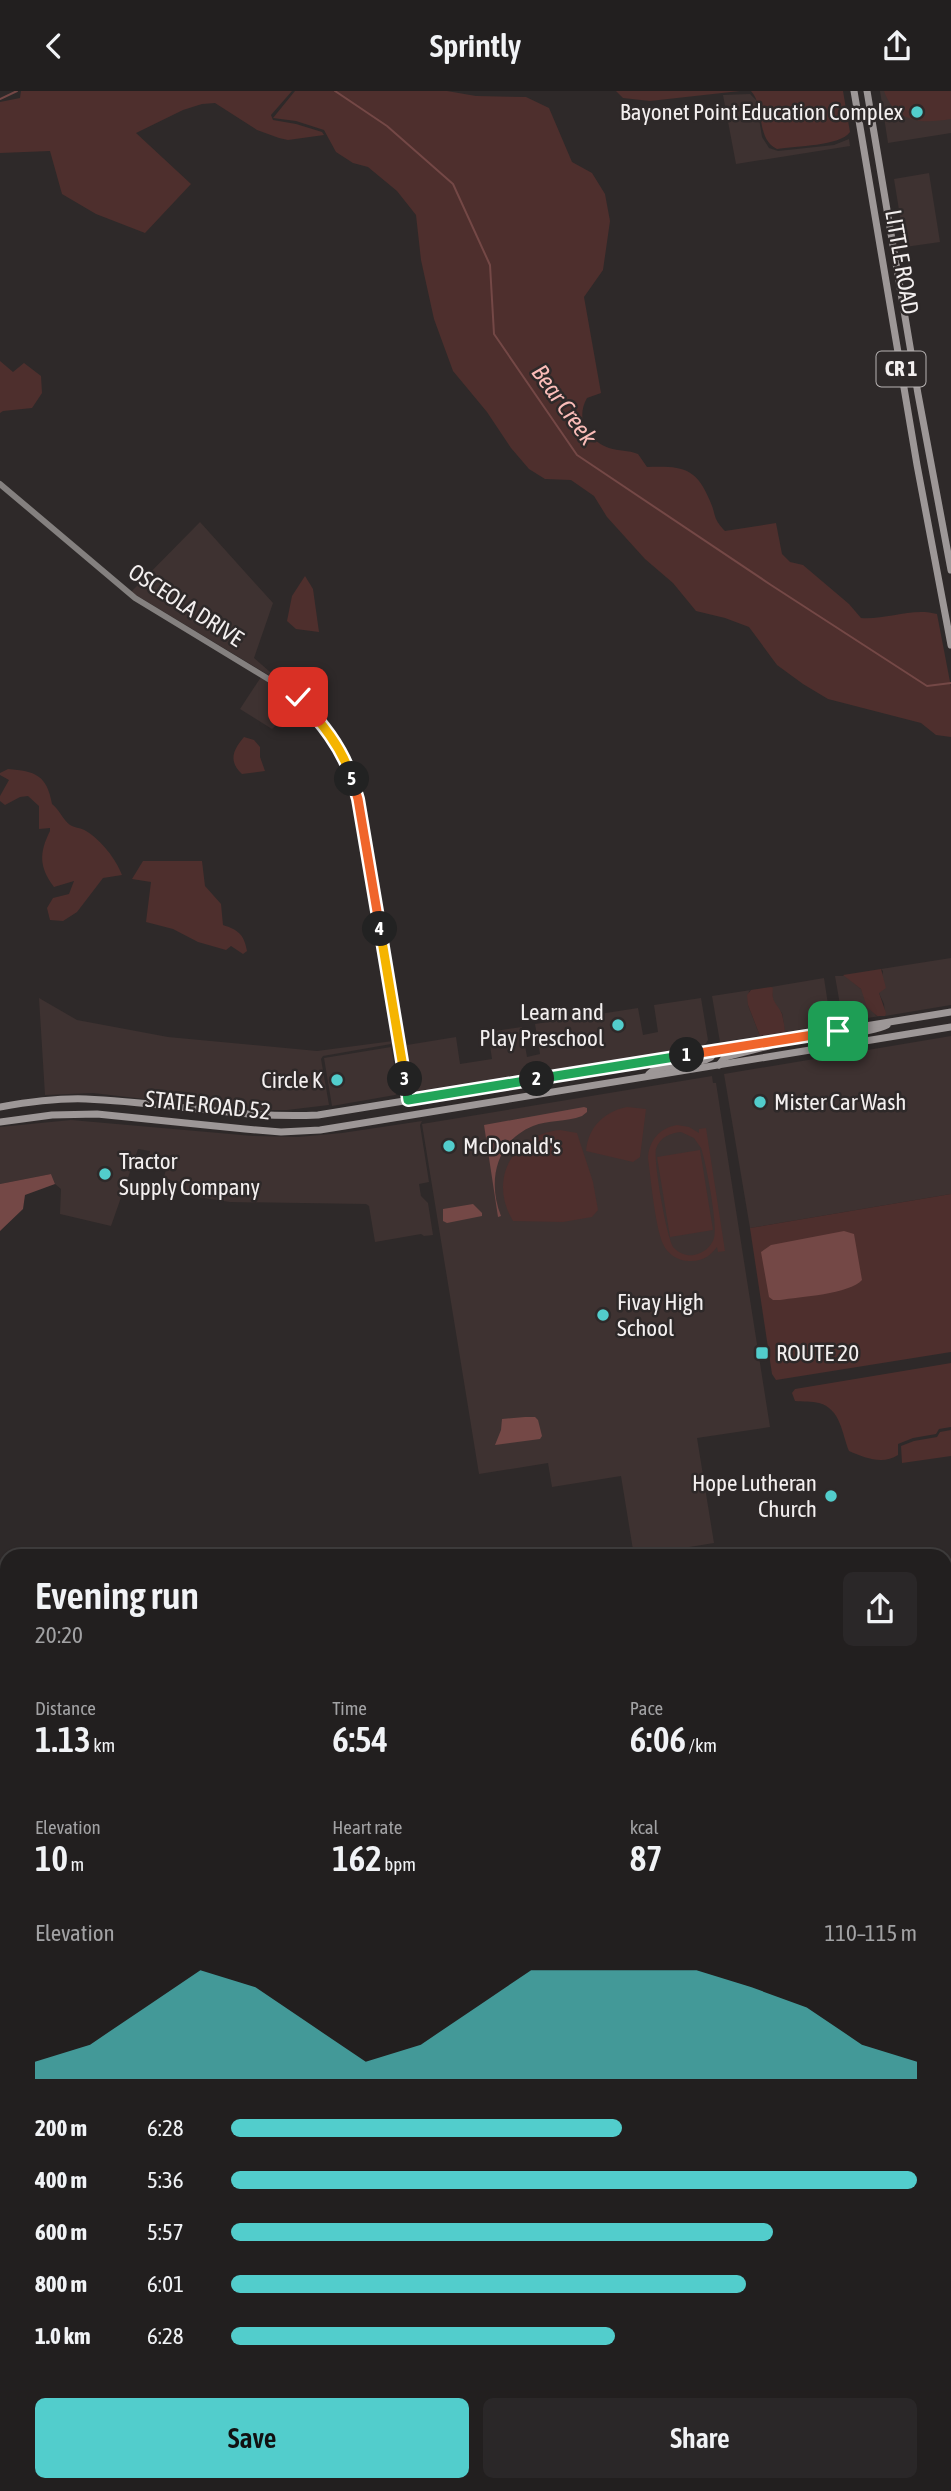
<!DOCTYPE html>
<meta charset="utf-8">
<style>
:root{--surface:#221f1f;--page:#2a2728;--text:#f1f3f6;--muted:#a2a2a4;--line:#3f3d3d;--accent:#52cdcc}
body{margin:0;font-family:"Asap Condensed",sans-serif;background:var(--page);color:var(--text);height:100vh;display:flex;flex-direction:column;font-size:26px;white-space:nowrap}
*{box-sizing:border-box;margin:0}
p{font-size:23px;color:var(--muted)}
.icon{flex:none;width:38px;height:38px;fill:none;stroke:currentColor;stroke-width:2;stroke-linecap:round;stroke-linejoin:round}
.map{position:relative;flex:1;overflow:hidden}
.side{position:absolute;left:0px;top:1458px;width:952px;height:943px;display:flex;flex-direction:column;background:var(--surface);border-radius:21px 21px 0 0;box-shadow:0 2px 5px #0004,0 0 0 2px var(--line)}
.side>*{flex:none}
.pin{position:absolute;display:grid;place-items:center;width:60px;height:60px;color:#fff;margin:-30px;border-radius:14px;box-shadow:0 4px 10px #0006}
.km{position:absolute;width:35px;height:35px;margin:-18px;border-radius:50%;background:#222;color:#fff;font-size:19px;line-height:35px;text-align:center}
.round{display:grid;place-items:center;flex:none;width:74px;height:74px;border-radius:10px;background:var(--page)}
.summary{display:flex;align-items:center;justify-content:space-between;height:119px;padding:0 35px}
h1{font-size:38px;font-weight:600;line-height:52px}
.figures{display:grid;grid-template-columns:repeat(3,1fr);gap:10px;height:119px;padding:7px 35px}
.figures div{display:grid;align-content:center}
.figures b{font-size:35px;font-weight:600}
.figures small{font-size:19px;font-weight:400}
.figures p{font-size:19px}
.chart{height:196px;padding:14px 35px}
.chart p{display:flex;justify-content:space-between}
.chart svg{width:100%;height:126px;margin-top:7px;fill:var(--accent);opacity:.7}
.button{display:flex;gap:14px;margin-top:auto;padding:14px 35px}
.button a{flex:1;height:80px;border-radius:10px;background:var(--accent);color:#111;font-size:28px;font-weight:600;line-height:80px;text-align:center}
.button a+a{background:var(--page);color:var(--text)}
ul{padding:0 35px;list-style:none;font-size:23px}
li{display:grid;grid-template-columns:112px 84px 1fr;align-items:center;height:52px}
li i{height:18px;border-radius:9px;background:var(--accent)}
header{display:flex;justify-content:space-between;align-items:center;height:91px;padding:0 35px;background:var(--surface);font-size:32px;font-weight:600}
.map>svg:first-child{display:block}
.built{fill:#3e3231}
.green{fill:#4e2f2d;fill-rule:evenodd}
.water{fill:#744846}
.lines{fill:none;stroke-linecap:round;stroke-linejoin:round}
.stream{stroke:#744846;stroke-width:2}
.secondary{stroke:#84807f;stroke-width:6}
.primary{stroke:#9d9797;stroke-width:7}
.split-1-casing{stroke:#fff;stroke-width:14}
.split-2-casing{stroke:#fff;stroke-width:14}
.split-3-casing{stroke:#fff;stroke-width:14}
.split-4-casing{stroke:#fff;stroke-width:14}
.split-5-casing{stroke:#fff;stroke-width:14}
.split-6-casing{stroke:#fff;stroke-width:14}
.split-1{stroke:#f0652b;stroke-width:9}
.split-2{stroke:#22a559;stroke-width:9}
.split-3{stroke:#22a559;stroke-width:9}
.split-4{stroke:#f5b400;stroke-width:9}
.split-5{stroke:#f0652b;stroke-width:9}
.split-6{stroke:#f5b400;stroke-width:9}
.poi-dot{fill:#52cdcc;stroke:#2e2929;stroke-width:2.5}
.labels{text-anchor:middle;stroke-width:5;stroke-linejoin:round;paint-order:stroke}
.shield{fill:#2e2929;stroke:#b8b4b4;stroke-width:2}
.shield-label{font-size:21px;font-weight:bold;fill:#f3efef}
.poi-label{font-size:23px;fill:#f3efef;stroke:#2e2929;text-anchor:start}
.street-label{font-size:23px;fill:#f3efef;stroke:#2e2929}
.water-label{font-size:24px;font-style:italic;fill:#fabcb8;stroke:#2e2929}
</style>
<header><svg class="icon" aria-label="back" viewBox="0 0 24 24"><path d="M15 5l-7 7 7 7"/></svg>Sprintly<svg class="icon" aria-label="share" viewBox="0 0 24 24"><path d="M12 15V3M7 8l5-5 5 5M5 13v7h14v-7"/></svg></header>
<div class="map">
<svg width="951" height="2400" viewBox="0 0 951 2400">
<rect width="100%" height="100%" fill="#2e2929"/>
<g class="built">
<polygon points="880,0 951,0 951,42 888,52"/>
<polygon points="750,3 756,9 762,46 769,57 778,60 834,54 849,48 850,55 736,73 723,4"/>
<polygon points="929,82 940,151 905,156 894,88"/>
<polygon points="200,431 273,512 254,567 285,594 131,501"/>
<polygon points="261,586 300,612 272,638 240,618"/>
<polygon points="951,867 951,914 885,925 884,913 879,902 883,880 881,878"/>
<polygon points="384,883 396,951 394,956 391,953 323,965 321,968 329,1014 287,1019 239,1019 93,1002 45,1004 39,907 77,929 168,946 317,960 393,950"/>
<polygon points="844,884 861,898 876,925 880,925 843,931 835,885 847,884"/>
<polygon points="824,887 831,933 785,941 782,922 776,917 773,908 771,896"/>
<polygon points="751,899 749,900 748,914 760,945 720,951 712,905"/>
<polygon points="701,907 708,949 705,954 417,1000 411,995 405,958 407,954 456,946 460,973 492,968 488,941 522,936 527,966 540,963 535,933 638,917 643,944 658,941 654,914"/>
<polygon points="951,945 951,1103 750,1137 724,983"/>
<polygon points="391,956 399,1001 395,1004 332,1015 324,967"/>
<polygon points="712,985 713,992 716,992 770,1336 697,1347 714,1452 634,1465 621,1385 552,1396 548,1372 479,1383 422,1033"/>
<polygon points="71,1029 253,1045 298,1046 342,1042 422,1030 420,1034 429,1091 419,1093 421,1105 428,1112 433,1144 424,1145 421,1143 375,1151 369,1115 366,1113 230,1111 185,1104 185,1096 164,1086 167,1074 149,1067 150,1060 138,1058 111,1135 60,1123 61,1098 55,1093 51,1083 0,1093 0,1036"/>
</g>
<g class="green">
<polygon points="21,0 292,0 271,24 273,29 296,33 322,41 324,44 288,49 279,47 257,39 215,12 202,13 183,19 136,42 191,93 145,142 96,123 62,103 50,60 0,62 0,11 20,7"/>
<path d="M295 0H447L476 5 526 6 549 17 572 71 592 82 605 103 610 130 603 179 584 206 601 302 587 307C575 328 587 349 609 357 619 360 628 359 638 363L647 376C682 375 696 376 710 410 717 426 712 426 725 440L776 432 782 463 790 471 803 474 849 513 861 527C886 529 913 516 937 523L951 596V646L936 644 921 632 828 608 803 593 777 574 749 536 725 527 696 520 673 492 645 468 607 426 594 405 571 389 545 388 529 378 511 357 487 321 453 280 434 228 421 169 416 124 397 100 368 76 353 72 336 61 324 39 296 30 273 27Z"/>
<polygon points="616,0 740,0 650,10 623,7"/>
<path d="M751 0H843L850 41C840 55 796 55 777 58 755 47 766 17 751 0Z"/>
<path d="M884 0H951V28C922 33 895 32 884 0Z"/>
<polygon points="0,270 13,281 24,272 41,285 42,302 32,317 3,320 0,322"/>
<polygon points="305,485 313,498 319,541 296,538 287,530 292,505"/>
<path d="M244 646 254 649 260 656V666L265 680 242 683C228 670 233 659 244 646Z"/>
<path d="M8 678C35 680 47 684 52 713 59 718 63 729 70 734 75 737 82 737 86 740 101 749 116 768 122 784L103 787 77 821 63 830 50 829 47 817 53 807 69 803 74 790 54 796C39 776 39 762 50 740V737L39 738V715L28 705 20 706 5 714 0 710V705L9 689 0 684V682Z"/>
<path d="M143 770H202L205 795 221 813 223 834C238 839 244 843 247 860L243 863 231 855 226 859 198 851 173 838 146 831 151 791 132 788Z"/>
<polygon points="881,878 886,897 879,902 886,922 885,925 877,925 867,916 861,898 843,884"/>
<path d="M771 896 773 897C771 912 777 912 782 923 783 928 785 936 785 941L760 945 748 914 747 904 751 899Z"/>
<path d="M627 1016 646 1018 640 1066 633 1071 586 1060C588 1036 604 1021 627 1016Z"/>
<path d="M677 1034 689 1036 699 1042V1038L706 1037 725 1160 718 1161 717 1156C710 1165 702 1171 689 1170 679 1170 668 1164 663 1153 655 1134 651 1089 648 1067 649 1049 660 1037 677 1034ZM681 1041 694 1047 701 1057C706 1071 718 1135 714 1147 711 1156 704 1162 694 1164 687 1165 680 1163 674 1157 667 1150 653 1068 656 1058 660 1046 670 1042 681 1041Z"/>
<path d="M560 1039 577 1042 593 1091 598 1119 592 1126 563 1131 513 1130C488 1089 512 1044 560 1039Z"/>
<polygon points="700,1059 713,1139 670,1146 657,1066"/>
<polygon points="951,1103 951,1261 776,1289 772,1283 750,1137"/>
<path d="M951 1272V1336L939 1338 936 1343 913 1347 898 1353V1364C883 1374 865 1367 849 1360 842 1343 841 1318 819 1312 812 1310 803 1311 795 1310L792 1302 795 1298Z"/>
<polygon points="951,1339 951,1365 902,1372 901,1355 914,1350 937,1346 940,1341"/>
<polygon points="730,2394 934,2394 935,2400 731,2400"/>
</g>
<g class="water">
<path d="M584 1016 587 1017V1021L582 1025C566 1031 548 1029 533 1035 496 1050 487 1090 501 1125L498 1126 484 1034Z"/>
<polygon points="51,1083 55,1093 25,1104 23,1118 0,1140 0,1093"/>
<polygon points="473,1113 482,1122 482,1125 447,1132 443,1130 443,1118"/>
<path d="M844 1140 854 1143 862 1189C850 1203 799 1206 780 1209H773L769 1206 761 1161 771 1154Z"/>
<polygon points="525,1326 535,1326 538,1329 542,1345 540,1348 495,1354 501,1339 502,1328"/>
</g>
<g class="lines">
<g class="stream">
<polyline points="335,0 387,35 453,93 490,174 494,243 577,364 771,494 927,595 951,592"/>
<polyline points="0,8 17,0"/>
</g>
<g class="secondary">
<polyline points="0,393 135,507 298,606 323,633 345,669 357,708 408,1009"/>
<polyline points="0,2347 7,2392"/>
</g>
<g class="primary">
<polyline points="854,0 917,374 951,554"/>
<polyline points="867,0 918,303 951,479"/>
<path d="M840 955C848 938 873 942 887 934"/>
<polyline points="719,974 725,966 769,955"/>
<polyline points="649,983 655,978 705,969 711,966 715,960"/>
<path d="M0 1016C28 1011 57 1007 86 1008 164 1011 240 1028 318 1024L951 921"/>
<polyline points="0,1031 52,1024 97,1023 245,1038 281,1041 320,1039 951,936"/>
</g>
</g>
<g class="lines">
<defs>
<polyline id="split-1" points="687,964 838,940"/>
<polyline id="split-2" points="537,988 687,964"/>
<polyline id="split-3" points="405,988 408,1009 537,988"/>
<polyline id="split-4" points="380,838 405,988"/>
<polyline id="split-5" points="352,688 358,708 380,838"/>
<path id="split-6" d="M298 606C321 631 342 656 352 688"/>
</defs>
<use href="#split-1" class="split-1-casing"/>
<use href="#split-2" class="split-2-casing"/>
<use href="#split-3" class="split-3-casing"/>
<use href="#split-4" class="split-4-casing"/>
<use href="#split-5" class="split-5-casing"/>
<use href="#split-6" class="split-6-casing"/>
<use href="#split-1" class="split-1"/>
<use href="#split-2" class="split-2"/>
<use href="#split-3" class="split-3"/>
<use href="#split-4" class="split-4"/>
<use href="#split-5" class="split-5"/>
<use href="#split-6" class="split-6"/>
</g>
<g class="poi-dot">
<circle cx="917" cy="21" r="7"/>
<circle cx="618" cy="934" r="7"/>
<circle cx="337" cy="989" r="7"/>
<circle cx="760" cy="1011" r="7"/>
<circle cx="449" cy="1055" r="7"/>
<circle cx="105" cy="1083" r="7"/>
<circle cx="603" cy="1224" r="7"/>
<rect x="755" y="1255" width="14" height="14" rx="3.5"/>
<circle cx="831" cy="1405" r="7"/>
</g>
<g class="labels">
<rect class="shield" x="876.5" y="260.5" width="49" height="35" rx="5"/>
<g class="shield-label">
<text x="901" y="285">CR 1</text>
</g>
<g class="poi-label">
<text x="903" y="29" text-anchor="end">Bayonet Point Education Complex</text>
<text x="604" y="929" text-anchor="end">Learn and<tspan x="604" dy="26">Play Preschool</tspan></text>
<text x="323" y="997" text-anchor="end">Circle K</text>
<text x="774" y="1019">Mister Car Wash</text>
<text x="463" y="1063">McDonald's</text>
<text x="119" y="1078">Tractor<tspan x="119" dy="26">Supply Company</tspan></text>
<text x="617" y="1219">Fivay High<tspan x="617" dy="26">School</tspan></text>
<text x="776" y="1270">ROUTE 20</text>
<text x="817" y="1400" text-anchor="end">Hope Lutheran<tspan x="817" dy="26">Church</tspan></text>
</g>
<g class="street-label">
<text transform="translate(902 171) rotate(80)" y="8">LITTLE ROAD</text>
<text transform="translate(186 514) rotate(33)" y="8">OSCEOLA DRIVE</text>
<text transform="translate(208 1014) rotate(6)" y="8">STATE ROAD 52</text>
</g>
<g class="water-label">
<text transform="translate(564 314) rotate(54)" y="8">Bear Creek</text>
</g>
</g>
</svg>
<div class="pin" style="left:838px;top:940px;background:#1e9e55"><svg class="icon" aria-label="arrive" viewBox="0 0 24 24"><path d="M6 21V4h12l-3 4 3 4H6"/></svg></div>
<div class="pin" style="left:298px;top:606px;background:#d93025"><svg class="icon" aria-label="check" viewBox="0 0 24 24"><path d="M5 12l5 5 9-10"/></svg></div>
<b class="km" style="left:687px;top:964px">1</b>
<b class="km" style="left:537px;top:988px">2</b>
<b class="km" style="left:405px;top:988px">3</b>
<b class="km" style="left:380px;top:838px">4</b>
<b class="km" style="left:352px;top:688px">5</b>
<section class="side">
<div class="summary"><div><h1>Evening run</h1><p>20:20</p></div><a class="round"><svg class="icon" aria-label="share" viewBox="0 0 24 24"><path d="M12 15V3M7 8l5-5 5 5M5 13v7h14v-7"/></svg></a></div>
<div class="figures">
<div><p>Distance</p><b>1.13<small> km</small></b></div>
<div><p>Time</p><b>6:54</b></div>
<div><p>Pace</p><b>6:06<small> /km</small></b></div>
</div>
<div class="figures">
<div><p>Elevation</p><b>10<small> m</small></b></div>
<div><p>Heart rate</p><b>162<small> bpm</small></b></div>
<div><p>kcal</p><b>87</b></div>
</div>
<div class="chart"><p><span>Elevation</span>110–115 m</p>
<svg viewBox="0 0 160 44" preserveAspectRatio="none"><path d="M0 44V38L10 32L20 19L30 6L40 12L50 25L60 38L70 32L80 19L90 6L100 6L110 6L120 6L130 12L140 19L150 32L160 38V44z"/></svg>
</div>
<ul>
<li><b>200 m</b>6:28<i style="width:57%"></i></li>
<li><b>400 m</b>5:36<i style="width:100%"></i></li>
<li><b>600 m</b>5:57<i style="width:79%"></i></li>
<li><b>800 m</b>6:01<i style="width:75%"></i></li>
<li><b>1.0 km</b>6:28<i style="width:56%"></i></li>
</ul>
<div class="button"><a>Save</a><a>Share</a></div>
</section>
</div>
